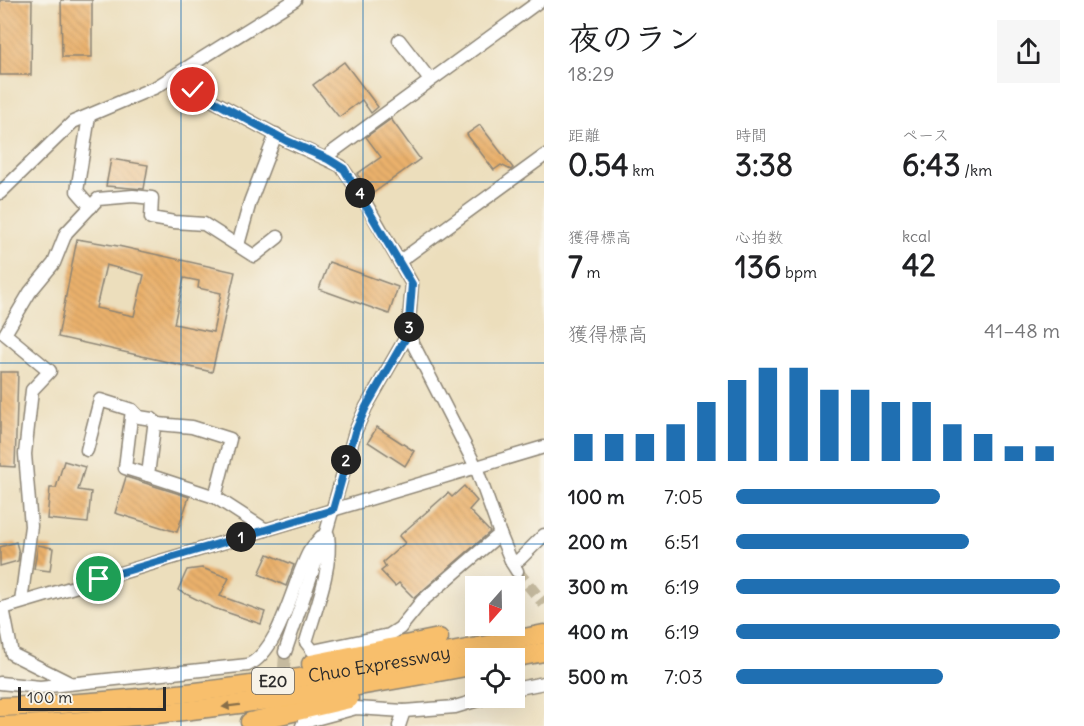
<!DOCTYPE html>
<html lang="ja">
<meta charset="utf-8">
<style>
:root{--surface:#fff;--page:#f6f6f6;--text:#202124;--muted:#757577;--accent:#1f6fb2}
body{margin:0;font-family:Delius,"Klee One",sans-serif;background:var(--page);color:var(--text);height:100vh;display:flex;flex-direction:column;font-size:22px;white-space:nowrap}
*{box-sizing:border-box;margin:0}
p{font-size:20px;color:var(--muted)}
.icon{flex:none;width:33px;height:33px;fill:none;stroke:currentColor;stroke-width:2;stroke-linecap:round;stroke-linejoin:round}
.map{position:relative;flex:1;overflow:hidden}
.panel{display:flex;flex-direction:column;background:var(--surface);width:540px}
.panel>*{flex:none}
.needle{width:39px;rotate:200deg}
.fabs{position:absolute;left:465px;top:576px;display:grid;gap:12px}
.fabs a{display:grid;place-items:center;width:60px;height:60px;border-radius:0px;background:var(--surface);box-shadow:0 6px 24px #0002;font-size:30px}
.scale{position:absolute;left:18px;bottom:15px;width:148px;box-sizing:border-box;padding-left:6px;border:3px solid #2b2b2b;border-top:0;font-size:16px;line-height:21px;white-space:nowrap;color:#2b2b2b;-webkit-text-stroke:4px #f7f3e8;paint-order:stroke}
.pin{position:absolute;display:grid;place-items:center;width:51px;height:51px;color:#fff;margin:-26px;border:3px solid #fff;border-radius:50%;box-shadow:0 2px 6px #0007}
.km{position:absolute;width:30px;height:30px;margin:-15px;border-radius:50%;background:#222;color:#fff;font-size:16px;line-height:30px;text-align:center}
.round{display:grid;place-items:center;flex:none;width:63px;height:63px;border-radius:0px;background:var(--page)}
.overview{display:flex;align-items:center;justify-content:space-between;height:102px;padding:0 24px}
h1{font-size:33px;font-weight:700;line-height:45px}
.figures{display:grid;grid-template-columns:repeat(3,1fr);gap:9px;height:102px;padding:6px 24px}
.figures div{display:grid;align-content:center}
.figures b{font-size:30px;font-weight:700}
.figures small{font-size:16px;font-weight:400}
.figures p{font-size:16px}
.chart{height:168px;padding:12px 24px}
.chart p{display:flex;justify-content:space-between}
.chart svg{width:100%;height:108px;margin-top:6px;stroke:var(--accent);stroke-width:6}
ul{padding:0 24px;list-style:none;font-size:20px}
li{display:grid;grid-template-columns:96px 72px 1fr;align-items:center;height:45px}
li i{height:15px;border-radius:8px;background:var(--accent)}
main{display:flex;flex:1;min-height:0}
.map>svg:first-child{display:block}
.building{fill:url(#building-back-hatch);fill-rule:evenodd}
.lines{fill:none;stroke-linecap:round;stroke-linejoin:round}
.minor-tunnel{stroke:#c5ba9f;stroke-width:12;stroke-dasharray:12 6;stroke-linecap:butt}
.minor-casing{stroke:#8c8474;stroke-width:15}
.highway-casing{stroke:#8c8474;stroke-width:21}
.minor{stroke:#fff;stroke-width:12}
.highway{stroke:#f8bf6c;stroke-width:18}
.oneway{fill:#876e48}
.route-casing{stroke:#fff;stroke-width:12}
.route{stroke:#1f6fb2;stroke-width:8}
.grid{fill:none;stroke:#1f6fb2;stroke-width:1.5;stroke-opacity:0.55}
.labels{text-anchor:middle;stroke-width:5;stroke-linejoin:round;paint-order:stroke}
.shield{fill:#f7f3e8;stroke:#686764;stroke-width:1.5}
.shield-label{font-size:16px;font-weight:bold;fill:#2b2b2b}
.street-label{font-size:18px;fill:#2b2b2b;stroke:#f7f3e8}
</style>
<main>
<div class="map">
<svg width="544" height="726" viewBox="0 0 544 726">
<defs>
<pattern id="building-back-hatch" width="6" height="6" patternUnits="userSpaceOnUse" patternTransform="scale(1.5)"><rect width="6" height="6" fill="#eab16c"/><path d="M-1 5l2 2M0 0l6 6M5-1l2 2" fill="none" stroke="#c9985e"/></pattern>
</defs>
<rect width="100%" height="100%" fill="#f7f3e8"/>
<filter id="ink" filterUnits="userSpaceOnUse"><feTurbulence type="fractalNoise" baseFrequency=".0167" numOctaves="2"/><feDisplacementMap in="SourceGraphic" scale="12" xChannelSelector="R" yChannelSelector="G"/><feConvolveMatrix kernelMatrix="1 2 1 2 8 2 1 2 1" color-interpolation-filters="sRGB"/></filter>
<filter id="wash" filterUnits="userSpaceOnUse"><feTurbulence type="fractalNoise" baseFrequency=".008" numOctaves="4" result="noise"/><feDisplacementMap in="SourceGraphic" scale="24" xChannelSelector="R" yChannelSelector="G"/><feGaussianBlur stdDeviation="1.35" result="paint"/><feColorMatrix in="noise" values="0 0 0 0 0 0 0 0 0 0 0 0 0 0 0 0 0 1.4 0 .05"/><feComposite in="paint" operator="in"/></filter>
<g filter="url(#wash)">
<rect width="100%" height="100%" fill="#ecdebc"/>
<g id="blocks">
<g class="building">
<polygon points="0,0 32,0 31,75 0,75"/>
<polygon points="61,0 92,0 92,57 62,57"/>
<polygon points="344,62 378,107 371,113 362,100 339,117 313,85"/>
<polygon points="391,119 420,159 372,194 357,174 381,157 366,137"/>
<polygon points="480,125 513,168 511,170 501,165 494,170 468,136 467,134"/>
<polygon points="111,159 148,165 144,189 106,186"/>
<path d="M77 239 118 246 235 272 212 372 58 337ZM106 265 144 275 134 316 96 308ZM184 278 199 281 198 288 221 293 213 332 174 324Z"/>
<polygon points="329,262 398,287 389,314 319,289"/>
<polygon points="0,372 18,372 15,467 0,466"/>
<polygon points="377,427 414,451 405,466 368,442"/>
<polygon points="64,461 85,467 78,490 91,492 88,523 47,519 50,488 56,488"/>
<polygon points="126,477 189,497 177,532 115,513"/>
<polygon points="464,486 477,501 469,510 490,532 414,598 399,583 395,586 381,571 386,567 383,562 405,543 399,536 448,493 452,497"/>
<polygon points="16,542 19,553 18,561 0,566 0,547"/>
<polygon points="38,545 53,548 50,571 34,569"/>
<polygon points="268,554 294,565 286,586 259,574"/>
<polygon points="202,568 229,578 220,596 265,612 261,624 214,608 178,590 187,570"/>
</g>
</g>
</g>
<g filter="url(#ink)">
<use href="#blocks" fill-opacity="0" stroke="#8c8474" stroke-width="1.5"/>
<g class="lines">
<g class="minor-tunnel">
<polyline points="517,571 544,604"/>
<polyline points="283,686 285,652"/>
</g>
<defs>
<g id="minor">
<polyline points="399,40 430,80"/>
<polyline points="174,77 193,90 287,141 341,166 361,195 412,284 408,334 366,407 355,432 327,529 285,652"/>
<polyline points="89,116 77,191 91,207"/>
<polyline points="328,159 331,153 541,0"/>
<polyline points="0,193 73,122 156,87 295,0"/>
<polyline points="238,245 250,202 276,134"/>
<polyline points="400,261 544,156"/>
<polyline points="408,334 476,467 500,534 512,563 517,571"/>
<polyline points="132,410 125,468 148,475"/>
<polyline points="87,450 100,400 132,410 139,417 152,419 158,424"/>
<polyline points="215,497 230,439 192,427 158,424 154,427 148,475 215,497 266,530"/>
<path d="M328 535C333 566 315 611 306 642L313 651 389 635 400 628 422 601 500 534"/>
<polyline points="512,563 520,559 544,535"/>
<polyline points="21,602 31,526 25,454 32,390 50,371 5,334 30,292 54,263 66,233 98,199 133,196 152,198 151,218 174,222 204,224 254,256 278,237"/>
<polyline points="3,608 12,654 70,683"/>
<polyline points="0,609 544,447"/>
<path d="M0 683 40 687 248 665C280 651 293 581 309 552 312 547 317 542 321 537"/>
<polyline points="514,689 544,683"/>
<polyline points="302,726 304,722 356,708 404,711 455,707 485,698"/>
<polyline points="399,726 404,711"/>
</g>
<g id="highway">
<polyline points="512,658 544,652"/>
<polyline points="311,664 439,638"/>
<path id="s1" d="M0 707C183 701 365 670 544 634"/>
<polyline points="250,722 349,699"/>
<path d="M0 726C160 719 318 695 476 665"/>
</g>
</defs>
<use href="#minor" class="minor-casing"/>
<use href="#highway" class="highway-casing"/>
<use href="#minor" class="minor"/>
<use href="#highway" class="highway"/>
</g>
<defs><path id="oneway-solid" d="M-6-.8H1V-3.2L6.5 0L1 3.2V.8H-6Z" transform="scale(1.5)"/></defs>
<use class="oneway" href="#oneway-solid" transform="translate(231 706) rotate(173)"/>
</g>
<g class="lines" filter="url(#ink)">
<defs>
<polyline id="route" points="99,579 333,510 355,432 366,407 408,334 412,284 344,169 328,159 287,141 193,90"/>
</defs>
<use href="#route" class="route-casing"/>
<use href="#route" class="route"/>
</g>
<path class="grid" d="M181 0V726M363 0V726M0 182H544M0 363H544M0 544H544"/>
<g class="labels">
<rect class="shield" x="252" y="668" width="42" height="26" rx="4.5"/>
<g class="shield-label">
<text x="273" y="687">E20</text>
</g>
<g class="street-label">
<text dy="6" stroke="none"><textPath href="#s1" startOffset="382">Chuo Expressway</textPath></text>
</g>
</g>
</svg>
<div class="fabs">
<a><svg class="needle" viewBox="-14 -14 28 28"><path d="M0-13l5 13h-10z" fill="#e53935"/><path d="M0 13l5-13h-10z" fill="#757577"/></svg></a>
<a><svg class="icon" aria-label="locate" viewBox="0 0 24 24"><circle cx="12" cy="12" r="6"/><path d="M12 2v4M12 18v4M2 12h4M18 12h4"/></svg></a>
</div>
<div class="scale">100 m</div>
<div class="pin" style="left:99px;top:579px;background:#1e9e55"><svg class="icon" aria-label="arrive" viewBox="0 0 24 24"><path d="M6 21V4h12l-3 4 3 4H6"/></svg></div>
<div class="pin" style="left:193px;top:90px;background:#d93025"><svg class="icon" aria-label="check" viewBox="0 0 24 24"><path d="M5 12l5 5 9-10"/></svg></div>
<b class="km" style="left:241px;top:537px">1</b>
<b class="km" style="left:346px;top:460px">2</b>
<b class="km" style="left:409px;top:327px">3</b>
<b class="km" style="left:360px;top:193px">4</b>
</div>
<section class="panel">
<div class="overview"><div><h1>夜のラン</h1><p>18:29</p></div><a class="round"><svg class="icon" aria-label="share" viewBox="0 0 24 24"><path d="M12 15V3M7 8l5-5 5 5M5 13v7h14v-7"/></svg></a></div>
<div class="figures">
<div><p>距離</p><b>0.54<small> km</small></b></div>
<div><p>時間</p><b>3:38</b></div>
<div><p>ペース</p><b>6:43<small> /km</small></b></div>
</div>
<div class="figures">
<div><p>獲得標高</p><b>7<small> m</small></b></div>
<div><p>心拍数</p><b>136<small> bpm</small></b></div>
<div><p>kcal</p><b>42</b></div>
</div>
<div class="chart"><p><span>獲得標高</span>41–48 m</p>
<svg viewBox="0 0 160 44" preserveAspectRatio="none"><path d="M5 44V33M15 44V33M25 44V33M35 44V29M45 44V20M55 44V11M65 44V6M75 44V6M85 44V15M95 44V15M105 44V20M115 44V20M125 44V29M135 44V33M145 44V38M155 44V38"/></svg>
</div>
<ul>
<li><b>100 m</b>7:05<i style="width:63%"></i></li>
<li><b>200 m</b>6:51<i style="width:72%"></i></li>
<li><b>300 m</b>6:19<i style="width:100%"></i></li>
<li><b>400 m</b>6:19<i style="width:100%"></i></li>
<li><b>500 m</b>7:03<i style="width:64%"></i></li>
</ul>
</section>
</main>
